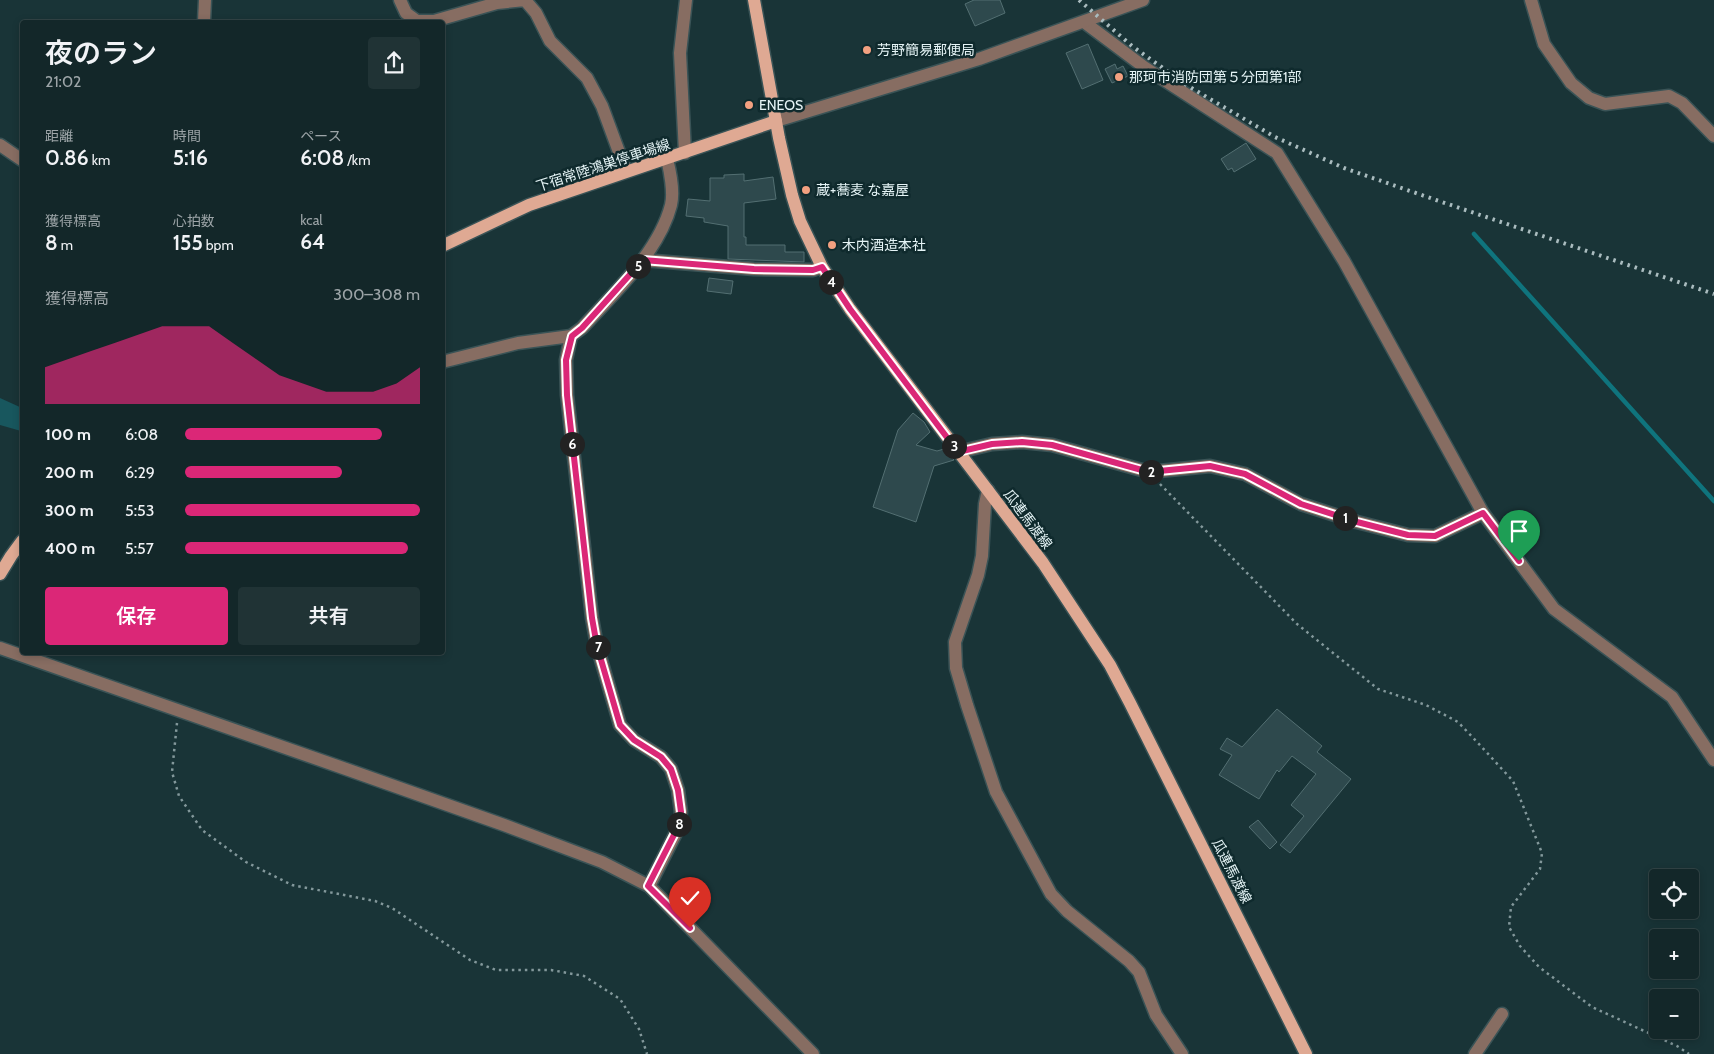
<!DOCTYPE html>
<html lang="ja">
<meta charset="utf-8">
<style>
:root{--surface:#132729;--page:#203335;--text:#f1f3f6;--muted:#9da5a8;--line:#324446;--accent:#db2777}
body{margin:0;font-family:Cabin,"Noto Sans JP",sans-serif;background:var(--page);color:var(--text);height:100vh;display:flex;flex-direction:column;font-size:19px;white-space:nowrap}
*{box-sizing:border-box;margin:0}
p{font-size:16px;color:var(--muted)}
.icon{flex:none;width:28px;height:28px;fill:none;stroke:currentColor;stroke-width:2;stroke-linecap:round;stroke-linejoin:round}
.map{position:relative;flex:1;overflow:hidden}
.sheet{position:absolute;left:20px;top:20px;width:425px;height:635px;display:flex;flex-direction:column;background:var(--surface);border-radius:5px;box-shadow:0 2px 8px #0003,0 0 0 1px var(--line)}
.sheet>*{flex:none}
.buttons{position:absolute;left:1649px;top:869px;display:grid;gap:10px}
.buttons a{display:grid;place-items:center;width:50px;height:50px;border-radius:5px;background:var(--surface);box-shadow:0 2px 8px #0003,0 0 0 1px var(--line);font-size:25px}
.pin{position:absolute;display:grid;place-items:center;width:42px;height:42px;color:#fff;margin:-51px -21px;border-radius:50% 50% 50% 0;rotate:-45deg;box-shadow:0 0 5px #0007}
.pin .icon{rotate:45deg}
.km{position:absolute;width:25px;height:25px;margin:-12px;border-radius:50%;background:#222;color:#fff;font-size:14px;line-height:25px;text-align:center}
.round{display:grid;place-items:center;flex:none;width:52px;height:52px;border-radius:5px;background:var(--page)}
.head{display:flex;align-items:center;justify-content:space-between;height:85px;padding:0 25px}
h1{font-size:28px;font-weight:600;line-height:38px}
.metrics{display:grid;grid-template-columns:repeat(3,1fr);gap:8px;height:85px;padding:5px 25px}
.metrics div{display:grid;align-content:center}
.metrics b{font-size:21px;font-weight:600}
.metrics small{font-size:14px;font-weight:400}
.metrics p{font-size:14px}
.chart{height:140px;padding:10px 25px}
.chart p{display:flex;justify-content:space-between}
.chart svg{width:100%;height:90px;margin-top:5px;fill:var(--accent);opacity:.7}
.action{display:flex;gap:10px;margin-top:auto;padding:10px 25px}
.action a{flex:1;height:58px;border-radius:5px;background:var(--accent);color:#fff;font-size:20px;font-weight:600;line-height:58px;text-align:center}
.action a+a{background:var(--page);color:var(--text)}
ul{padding:0 25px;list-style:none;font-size:16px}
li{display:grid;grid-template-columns:80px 60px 1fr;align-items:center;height:38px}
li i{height:12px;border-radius:6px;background:var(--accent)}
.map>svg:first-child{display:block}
.green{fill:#18575e}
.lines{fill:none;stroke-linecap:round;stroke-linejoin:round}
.stream{stroke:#0f747d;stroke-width:4.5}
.building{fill:#2e494d;stroke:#536f72}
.minor-casing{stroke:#3a5356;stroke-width:15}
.major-casing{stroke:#3a5356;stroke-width:15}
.path{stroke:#83989b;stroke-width:2.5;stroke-dasharray:2.5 4;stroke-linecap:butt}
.minor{stroke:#876d62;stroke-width:12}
.major{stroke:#dfa993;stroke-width:12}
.rail{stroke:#aabcbf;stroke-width:4;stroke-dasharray:2.5 5;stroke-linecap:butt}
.route-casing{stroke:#fff;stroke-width:10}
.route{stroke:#db2777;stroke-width:6}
.poi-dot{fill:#f2a080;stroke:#0f2a2d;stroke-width:2}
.labels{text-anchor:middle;stroke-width:5;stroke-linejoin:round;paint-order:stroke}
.poi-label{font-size:14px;fill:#e5f4f6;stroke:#0f2a2d;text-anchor:start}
.street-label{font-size:14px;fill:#e5f4f6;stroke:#0f2a2d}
</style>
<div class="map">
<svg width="1714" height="1054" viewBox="0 0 1714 1054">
<rect width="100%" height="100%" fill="#193437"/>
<polygon class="green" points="0,398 22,408 21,431 0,425"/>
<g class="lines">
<polyline class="stream" points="1474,234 1714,501"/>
</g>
<g class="building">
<polygon points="974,0 1000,0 1005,13 975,26 965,4"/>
<polygon points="1088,44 1103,80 1082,89 1066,53"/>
<polygon points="1115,64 1117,69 1123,66 1128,76 1112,83 1105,69"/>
<polygon points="1246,143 1256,159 1234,172 1232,168 1228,170 1221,159"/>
<polygon points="744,174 744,181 773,177 776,199 744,203 744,237 746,237 746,245 785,245 785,252 804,252 804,262 728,259 728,226 704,222 704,218 686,216 688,199 710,201 710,178 724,178 724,175"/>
<polygon points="709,278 733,281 731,294 707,291"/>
<polygon points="913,413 924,422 930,432 916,445 937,451 944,449 954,460 934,466 916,522 873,507 898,430"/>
<polygon points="1277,709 1322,746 1317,752 1351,779 1290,853 1280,845 1304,816 1291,805 1316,774 1292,756 1279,772 1277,770 1259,799 1219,775 1232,755 1220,749 1227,738 1242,747"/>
<polygon points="1258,820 1277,842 1270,849 1249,827"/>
</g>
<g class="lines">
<defs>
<g id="minor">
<polyline points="400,0 406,13 417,21 434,21 497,3 525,0 536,13 550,41 587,78 602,106 626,171"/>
<polyline points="1531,0 1544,44 1571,83 1589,98 1605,104 1669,96 1682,103 1714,136"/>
<polyline points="204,22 205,0"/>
<polyline points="1084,22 1144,67 1277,153 1344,261 1483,513 1554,609 1672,697 1714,760"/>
<polyline points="776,121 979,59 1143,0"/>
<polyline points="0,145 22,160"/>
<polyline points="685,153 680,53 686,0"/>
<polyline points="643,260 754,269 813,270 822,267"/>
<polyline points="571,336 566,360 567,395 592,618 597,646 620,725 634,740 661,757 671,769 678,790 681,812 679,827 649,886"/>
<path d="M442 362 518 343 571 336 582 328C614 293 659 252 671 205 674 193 670 171 667 159"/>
<polyline points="958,452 992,444 1022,442 1052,445 1149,472 1210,466 1245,474 1301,504 1357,522 1408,535 1435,536 1483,513"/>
<polyline points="988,490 985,504 982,556 978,575 955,642 956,668 967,705 996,792 1051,894 1067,911 1129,961 1139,972 1156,1015 1182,1054"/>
<polyline points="0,648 343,768 504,825 602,862 649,886 813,1054"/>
<polyline points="1475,1054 1502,1014"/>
</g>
<g id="major">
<polyline points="754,0 779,138 792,195 800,221 822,267 850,309 1043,563 1110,665 1130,703 1306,1054"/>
<polyline points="442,246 529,205 776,121"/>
<polyline points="0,574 11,556 22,541"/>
</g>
</defs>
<use href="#minor" class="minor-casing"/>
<use href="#major" class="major-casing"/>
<g class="path">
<polyline points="1160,484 1297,624 1378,689 1426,705 1458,722 1478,743 1513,781 1542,853 1540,869 1511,907 1509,927 1520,946 1539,967 1592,1007 1677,1046 1689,1054"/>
<polyline points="177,723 172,772 179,796 202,830 246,862 292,885 375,901 392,908 470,960 496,970 551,970 584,976 620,999 639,1029 647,1054"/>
</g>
<use href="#minor" class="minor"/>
<use href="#major" class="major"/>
<polyline class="rail" points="1079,0 1132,46 1188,86 1275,137 1344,168 1436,200 1714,294"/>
</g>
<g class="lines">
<defs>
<polyline id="route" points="690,928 648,886 678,827 681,812 678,790 671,769 661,757 634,740 620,725 597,646 592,618 567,395 566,360 572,336 582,328 643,260 754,269 813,270 822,267 850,309 958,452 992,444 1022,442 1052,445 1149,472 1210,466 1245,474 1301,504 1357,522 1408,535 1435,536 1483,513 1519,561"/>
</defs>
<use href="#route" class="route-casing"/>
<use href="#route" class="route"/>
</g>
<g class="poi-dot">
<circle cx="867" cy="50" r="5"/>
<circle cx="1119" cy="77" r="5"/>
<circle cx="749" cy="105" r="5"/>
<circle cx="806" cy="190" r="5"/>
<circle cx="832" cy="245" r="5"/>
</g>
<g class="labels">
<g class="poi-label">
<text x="877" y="55">芳野簡易郵便局</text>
<text x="1129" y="82">那珂市消防団第５分団第1部</text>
<text x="759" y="110">ENEOS</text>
<text x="816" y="195">蔵+蕎麦 な嘉屋</text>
<text x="842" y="250">木内酒造本社</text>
</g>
<g class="street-label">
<text transform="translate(603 165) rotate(-18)" y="5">下宿常陸鴻巣停車場線</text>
<text transform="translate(1028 519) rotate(53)" y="5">瓜連馬渡線</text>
<text transform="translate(1232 871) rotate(63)" y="5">瓜連馬渡線</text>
</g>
</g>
</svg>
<div class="buttons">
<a><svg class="icon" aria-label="locate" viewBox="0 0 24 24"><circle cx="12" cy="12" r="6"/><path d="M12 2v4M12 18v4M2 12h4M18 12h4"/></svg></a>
<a>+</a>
<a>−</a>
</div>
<div class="pin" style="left:1519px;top:561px;background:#1e9e55"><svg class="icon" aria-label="arrive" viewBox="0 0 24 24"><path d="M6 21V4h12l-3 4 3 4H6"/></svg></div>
<div class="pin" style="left:690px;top:928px;background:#d93025"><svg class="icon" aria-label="check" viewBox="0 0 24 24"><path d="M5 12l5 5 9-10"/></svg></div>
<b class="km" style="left:1345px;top:518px">1</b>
<b class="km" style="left:1151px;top:472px">2</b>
<b class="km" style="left:954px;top:446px">3</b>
<b class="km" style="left:831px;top:282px">4</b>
<b class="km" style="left:638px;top:266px">5</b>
<b class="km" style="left:572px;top:444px">6</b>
<b class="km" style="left:598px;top:647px">7</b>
<b class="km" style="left:679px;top:824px">8</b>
<section class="sheet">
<div class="head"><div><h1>夜のラン</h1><p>21:02</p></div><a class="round"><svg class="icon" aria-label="share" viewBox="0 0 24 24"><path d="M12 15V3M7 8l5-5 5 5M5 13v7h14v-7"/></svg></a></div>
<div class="metrics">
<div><p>距離</p><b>0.86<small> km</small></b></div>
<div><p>時間</p><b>5:16</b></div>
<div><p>ペース</p><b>6:08<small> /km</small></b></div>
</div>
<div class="metrics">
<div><p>獲得標高</p><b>8<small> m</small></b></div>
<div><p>心拍数</p><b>155<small> bpm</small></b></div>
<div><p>kcal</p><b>64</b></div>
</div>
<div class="chart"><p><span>獲得標高</span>300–308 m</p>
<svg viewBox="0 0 160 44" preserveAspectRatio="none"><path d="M0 44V26L10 22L20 18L30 14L40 10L50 6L60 6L70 6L80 14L90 22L100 30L110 34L120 38L130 38L140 38L150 34L160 26V44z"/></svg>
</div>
<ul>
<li><b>100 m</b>6:08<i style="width:84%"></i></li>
<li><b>200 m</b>6:29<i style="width:67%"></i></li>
<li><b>300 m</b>5:53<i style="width:100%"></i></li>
<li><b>400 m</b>5:57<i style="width:95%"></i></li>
</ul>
<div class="action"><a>保存</a><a>共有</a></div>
</section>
</div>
